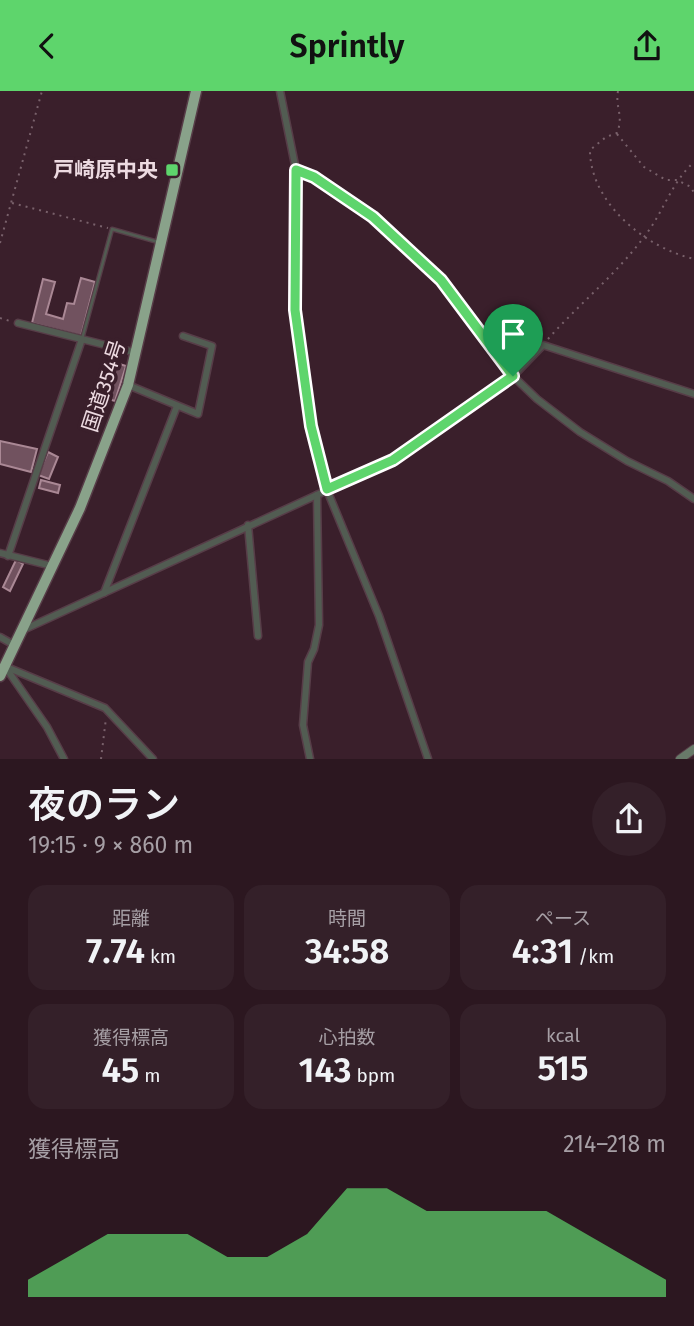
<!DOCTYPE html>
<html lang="ja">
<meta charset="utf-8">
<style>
:root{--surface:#2c1720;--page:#342029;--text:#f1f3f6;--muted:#a69fa5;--accent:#5ed56c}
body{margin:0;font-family:"Fira Sans","Noto Sans JP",sans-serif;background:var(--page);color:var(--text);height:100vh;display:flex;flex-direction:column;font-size:26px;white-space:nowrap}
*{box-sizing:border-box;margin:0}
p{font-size:23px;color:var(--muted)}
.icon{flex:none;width:38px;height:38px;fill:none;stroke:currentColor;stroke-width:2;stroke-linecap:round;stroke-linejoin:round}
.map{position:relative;height:668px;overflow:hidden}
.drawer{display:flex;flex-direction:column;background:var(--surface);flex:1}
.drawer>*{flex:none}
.pin{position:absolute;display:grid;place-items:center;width:60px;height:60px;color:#fff;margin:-72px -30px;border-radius:50% 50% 50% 0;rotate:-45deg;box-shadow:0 0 7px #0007}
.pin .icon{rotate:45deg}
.round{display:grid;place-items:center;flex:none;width:74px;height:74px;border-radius:37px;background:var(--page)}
.overview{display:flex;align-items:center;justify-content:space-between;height:119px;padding:0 28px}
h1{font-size:38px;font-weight:600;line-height:52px}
.metrics{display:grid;grid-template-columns:repeat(3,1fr);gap:10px;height:119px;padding:7px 28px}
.metrics div{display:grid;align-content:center;border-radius:18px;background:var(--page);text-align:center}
.metrics b{font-size:35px;font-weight:600}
.metrics small{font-size:19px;font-weight:400}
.metrics p{font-size:19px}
.chart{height:196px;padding:14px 28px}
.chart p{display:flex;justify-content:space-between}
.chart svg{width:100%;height:126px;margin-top:7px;fill:var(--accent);opacity:.7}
header{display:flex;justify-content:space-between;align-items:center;height:91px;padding:0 28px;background:var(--accent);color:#111;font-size:32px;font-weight:600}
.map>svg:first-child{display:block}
.building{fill:#71525f;stroke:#aa8895;stroke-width:2}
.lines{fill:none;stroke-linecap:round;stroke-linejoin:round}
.lane-casing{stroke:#573d48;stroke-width:5}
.street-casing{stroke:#573d48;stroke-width:9}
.secondary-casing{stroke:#573d48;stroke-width:10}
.highway-casing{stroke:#573d48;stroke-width:13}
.path{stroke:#79616b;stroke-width:2;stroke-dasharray:2 5;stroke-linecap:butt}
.lane{stroke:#525c52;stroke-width:2.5}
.street{stroke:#525c52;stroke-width:6}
.secondary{stroke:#687969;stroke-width:8}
.highway{stroke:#89a28a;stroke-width:10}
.route-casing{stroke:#fff;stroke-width:14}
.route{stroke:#5ed56c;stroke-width:9}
.poi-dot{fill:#5ed56c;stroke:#3a1f2b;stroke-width:2.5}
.labels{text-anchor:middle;stroke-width:7;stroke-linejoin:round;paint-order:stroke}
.poi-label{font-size:21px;font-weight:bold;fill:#eddae1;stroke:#3a1f2b;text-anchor:end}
.street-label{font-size:21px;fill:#eddae1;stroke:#3a1f2b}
</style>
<header><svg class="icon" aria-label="back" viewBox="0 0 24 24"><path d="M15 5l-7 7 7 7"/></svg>Sprintly<svg class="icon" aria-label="share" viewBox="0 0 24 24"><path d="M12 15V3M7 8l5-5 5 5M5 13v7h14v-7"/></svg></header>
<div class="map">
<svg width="694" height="668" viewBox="0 0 694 668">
<rect width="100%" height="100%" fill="#3a1f2b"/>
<g class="building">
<polygon points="81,187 95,191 81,245 32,232 43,188 55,191 46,223 63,228 67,212 74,213"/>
<polygon points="109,270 126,275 115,310 98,305"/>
<polygon points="0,350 37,358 31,381 0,373"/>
<polygon points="48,361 58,366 49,388 38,384"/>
<polygon points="41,389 60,394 58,402 39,397"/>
<polygon points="16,469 23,473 10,500 3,496"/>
</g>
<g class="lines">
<defs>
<polyline id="lane" points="82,248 112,138 158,151"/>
<g id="street">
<polyline points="280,0 296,79 295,219 311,335 327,399 379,525 428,668"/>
<polyline points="296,79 314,86 373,126 441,189 513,285 537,308 580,341 627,370 668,390 694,408"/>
<polyline points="18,232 137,262"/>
<polyline points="128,294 198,323 212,255 183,245"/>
<polyline points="248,434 258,545"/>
<polyline points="0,462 52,475"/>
<polyline points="8,465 82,248"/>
<polyline points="104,502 177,315"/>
<polyline points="23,539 393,369 513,285 543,254 694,303"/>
<polyline points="0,546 14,554"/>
<polyline points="4,575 105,617 153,668"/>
<polyline points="6,577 47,636 64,668"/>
<polyline points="310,668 303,634 308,571 314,558 319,534 317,404"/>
</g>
<polyline id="secondary" points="680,668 694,658"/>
<polyline id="highway" points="0,585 80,417 128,294 196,0"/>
</defs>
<use href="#lane" class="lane-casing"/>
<use href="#street" class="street-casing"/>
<use href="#secondary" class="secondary-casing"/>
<use href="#highway" class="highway-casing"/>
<g class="path">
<path d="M618 0C615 17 624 24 617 42L606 46 590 59C590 112 646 157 694 168"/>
<polyline points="617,43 644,76 666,89 677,89 691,96 694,102"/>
<polyline points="12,112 108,137"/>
<polyline points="0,152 42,0"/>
<polyline points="0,227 13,231"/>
<path d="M548 248C580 212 618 182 647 142 664 119 672 91 694 71"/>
<polyline points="101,668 106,627"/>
</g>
<use href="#lane" class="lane"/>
<use href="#street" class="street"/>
<use href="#secondary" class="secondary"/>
<use href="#highway" class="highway"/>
</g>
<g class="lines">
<defs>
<polygon id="route" points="296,79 314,86 373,126 441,189 513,285 393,369 327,398 311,335 295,219"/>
</defs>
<use href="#route" class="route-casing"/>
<use href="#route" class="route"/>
</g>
<rect class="poi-dot" x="165" y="72" width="14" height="14" rx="3.5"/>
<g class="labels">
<g class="poi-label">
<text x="158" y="86">戸崎原中央</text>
</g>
<g class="street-label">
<text transform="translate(104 295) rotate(-72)" y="7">国道354号</text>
</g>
</g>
</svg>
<div class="pin" style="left:513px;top:285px;background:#1e9e55"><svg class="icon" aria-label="arrive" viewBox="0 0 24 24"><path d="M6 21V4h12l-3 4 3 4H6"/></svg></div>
</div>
<section class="drawer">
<div class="overview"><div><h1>夜のラン</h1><p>19:15 · 9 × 860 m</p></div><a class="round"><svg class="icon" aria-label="share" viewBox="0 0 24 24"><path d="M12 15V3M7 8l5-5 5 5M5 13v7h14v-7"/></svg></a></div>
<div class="metrics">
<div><p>距離</p><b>7.74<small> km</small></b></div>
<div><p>時間</p><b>34:58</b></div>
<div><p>ペース</p><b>4:31<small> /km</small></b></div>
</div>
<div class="metrics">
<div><p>獲得標高</p><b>45<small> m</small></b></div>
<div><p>心拍数</p><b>143<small> bpm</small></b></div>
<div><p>kcal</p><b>515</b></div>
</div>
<div class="chart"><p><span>獲得標高</span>214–218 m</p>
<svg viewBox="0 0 160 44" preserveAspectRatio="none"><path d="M0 44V38L10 30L20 22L30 22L40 22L50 30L60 30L70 22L80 6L90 6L100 14L110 14L120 14L130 14L140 22L150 30L160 38V44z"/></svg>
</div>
</section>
